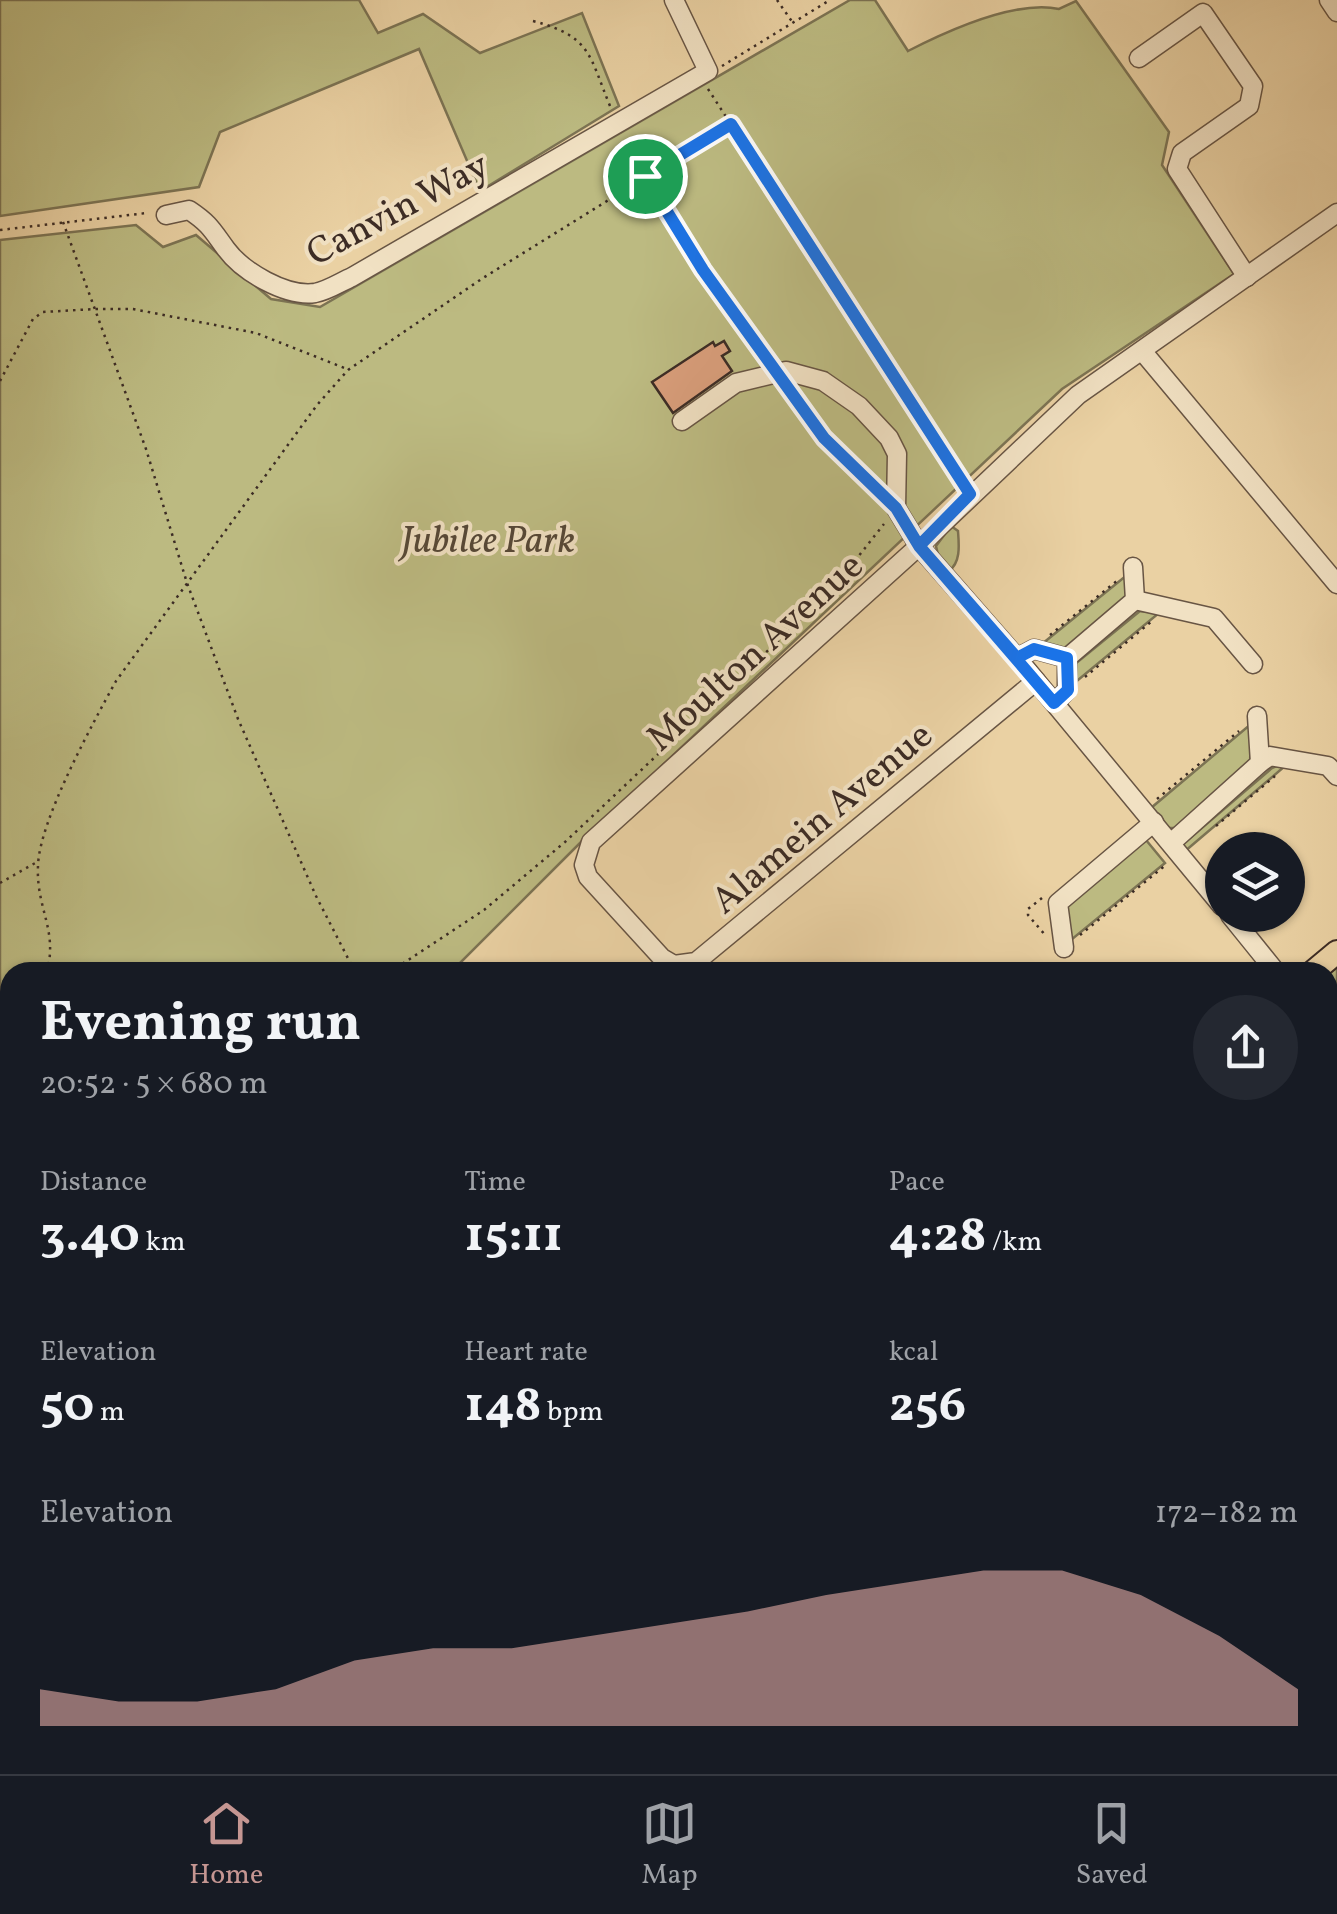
<!DOCTYPE html>
<meta charset="utf-8">
<style>
:root{--surface:#171b24;--page:#242831;--text:#f1f3f6;--muted:#9ea1a6;--line:#363941;--accent:#c59692}
body{margin:0;font-family:Vollkorn,serif;background:var(--page);color:var(--text);height:100vh;display:flex;flex-direction:column;font-size:38px;white-space:nowrap}
*{box-sizing:border-box;margin:0}
p{font-size:32px;color:var(--muted)}
.icon{flex:none;width:55px;height:55px;fill:none;stroke:currentColor;stroke-width:2;stroke-linecap:round;stroke-linejoin:round}
.map{position:relative;flex:1;overflow:hidden}
.sheet{position:absolute;left:0px;top:962px;width:1338px;height:812px;display:flex;flex-direction:column;background:var(--surface);border-radius:30px 30px 0 0;box-shadow:0 2px 8px #0004}
.sheet>*{flex:none}
.tools{position:absolute;left:1205px;top:832px;display:grid;gap:20px}
.tools a{display:grid;place-items:center;width:100px;height:100px;border-radius:50%;background:var(--surface);box-shadow:0 2px 8px #0004;font-size:50px}
.pin{position:absolute;display:grid;place-items:center;width:85px;height:85px;color:#fff;margin:-42px;border:5px solid #fff;border-radius:50%;box-shadow:0 2px 10px #0007}
.round{display:grid;place-items:center;flex:none;width:105px;height:105px;border-radius:52px;background:var(--page)}
.head{display:flex;align-items:center;justify-content:space-between;height:170px;padding:0 40px}
h1{font-size:55px;font-weight:700;line-height:75px}
.figures{display:grid;grid-template-columns:repeat(3,1fr);gap:15px;height:170px;padding:10px 40px}
.figures div{display:grid;align-content:center}
.figures b{font-size:50px;font-weight:700}
.figures small{font-size:28px;font-weight:400}
.figures p{font-size:28px}
.chart{height:280px;padding:20px 40px}
.chart p{display:flex;justify-content:space-between}
.chart svg{width:100%;height:180px;margin-top:10px;fill:var(--accent);opacity:.7}
.menu{display:flex;justify-content:space-around;align-items:center;height:140px;border-top:2px solid var(--line);background:var(--surface);font-size:28px;color:var(--muted)}
.menu a{display:grid;justify-items:center;gap:5px}
.menu .on{color:var(--accent)}
.map>svg:first-child{display:block}
.green{fill:#bcba81;stroke:#7c7353;stroke-width:2.5}
.building{fill:#d99e7b;stroke:#3c2c25;stroke-width:2.5}
.lines{fill:none;stroke-linecap:round;stroke-linejoin:round}
.minor-casing{stroke:#685544;stroke-width:21}
.major-casing{stroke:#3c2c25;stroke-width:26}
.path{stroke:#3c2c25;stroke-width:2.5;stroke-dasharray:2.5 5;stroke-linecap:butt}
.minor{stroke:#f1e1c3;stroke-width:18}
.major{stroke:#ead1a3;stroke-width:22}
.route-casing{stroke:#fff;stroke-width:20}
.route{stroke:#1a73e8;stroke-width:12}
.labels{text-anchor:middle;stroke-width:8;stroke-linejoin:round;paint-order:stroke}
.street-label{font-size:38px;fill:#3c2c25;stroke:#f1e1c3}
.park-label{font-size:38px;font-style:italic;fill:#564837;stroke:#f1e1c3}
</style>
<div class="map">
<svg width="1337" height="1774" viewBox="0 0 1337 1774">
<rect width="100%" height="100%" fill="#ead1a3"/>
<filter id="stains"><feTurbulence type="fractalNoise" baseFrequency=".002" numOctaves="4"/><feColorMatrix values="0 0 0 0 .2 0 0 0 0 .09 0 0 0 0 .02 0 0 0 .5 -.17"/></filter>
<radialGradient id="worn" r=".72"><stop offset=".6" stop-color="#630" stop-opacity="0"/><stop offset="1" stop-color="#630" stop-opacity=".3"/></radialGradient>
<g class="green">
<polygon points="0,0 359,0 378,33 423,14 480,53 582,13 619,106 480,191 419,49 220,132 199,187 0,216"/>
<path d="M850 0H875L908 51C949 30 1016 0 1059 9L1076 1 1169 132 1162 165 1234 274 1062 389 583 840 451 972H10V1120L0 1121V240L136 225 163 247 196 235 271 299 320 307Z"/>
<path d="M951 526 958 531C959 545 961 562 949 571L938 555 936 546Z"/>
<polygon points="1127,575 1128,594 1124,603 1066,650 1042,644"/>
<polygon points="1140,611 1159,613 1072,685 1075,664"/>
<polygon points="1251,724 1250,766 1178,828 1169,828 1151,808"/>
<polygon points="1281,764 1285,766 1184,852 1183,844 1272,768"/>
<polygon points="1146,840 1165,863 1071,940 1065,907"/>
<polygon points="1337,964 1337,1774 543,1774 546,1765 1328,1765 1328,972"/>
</g>
<polygon class="building" points="724,341 730,351 722,356 732,371 673,413 652,382 713,342 715,346"/>
<g class="lines">
<defs>
<g id="minor">
<polyline points="1329,0 1337,12"/>
<polyline points="1139,58 1203,13 1253,86 1249,106 1182,153 1177,169 1247,277"/>
<path d="M166 215 189 210C210 224 212 230 226 249 243 272 286 297 315 293 327 291 341 282 352 277L708 71 674 0"/>
<polyline points="1143,352 1337,584"/>
<polyline points="682,421 736,383 786,371 823,381 859,406 889,438 897,454 896,508 919,546 1017,658 1222,906"/>
<polyline points="1135,600 1214,618 1253,664"/>
<polyline points="1017,658 1034,649 1067,658 1067,690 1055,703"/>
<polyline points="1067,658 1135,600 1133,567"/>
<polyline points="1036,681 696,962 674,965 662,958 588,877 584,865 591,842 919,546 1078,395 1337,213"/>
<polyline points="1260,763 1270,756 1328,766 1337,776"/>
<polyline points="1171,843 1260,763 1257,716"/>
<polyline points="1230,915 1276,972"/>
<polyline points="1064,948 1058,903 1154,822"/>
<polyline points="0,1215 10,1214"/>
<polyline points="0,1352 10,1342"/>
<polyline points="0,1567 10,1570"/>
<polyline points="0,1747 10,1746"/>
<polyline points="60,1765 61,1774"/>
<polyline points="332,1765 333,1774"/>
</g>
<g id="major">
<polyline points="1313,972 1337,952"/>
<polyline points="534,1774 536,1765"/>
</g>
</defs>
<use href="#minor" class="minor-casing"/>
<use href="#major" class="major-casing"/>
<g class="path">
<polyline points="777,0 793,23"/>
<path d="M533 21C591 36 589 55 610 106"/>
<polyline points="722,66 830,0"/>
<polyline points="708,89 962,481"/>
<polyline points="623,141 703,270 766,360"/>
<polyline points="63,222 146,449 187,583 238,719 316,896 355,972"/>
<polyline points="0,230 147,213"/>
<polyline points="0,381 33,319 43,312 95,309 133,309 256,333 347,369"/>
<polyline points="789,390 824,438 880,492"/>
<polyline points="1050,635 1118,580"/>
<polyline points="1085,677 1152,621"/>
<polyline points="1157,799 1239,731"/>
<polyline points="1216,826 1275,776"/>
<polyline points="0,883 37,862"/>
<polyline points="1042,898 1028,909 1028,915 1046,936"/>
<polyline points="1080,935 1167,864"/>
<path d="M47 972C58 929 36 909 38 866 39 821 93 723 116 681L317 405 348 370 483 278 731 124"/>
<polyline points="390,972 484,910 565,842 831,591 884,524"/>
<polyline points="1328,1001 1337,993"/>
<polyline points="0,1059 10,1060"/>
<polyline points="0,1398 10,1397"/>
<polyline points="0,1537 10,1533"/>
<polyline points="0,1724 10,1722"/>
<polyline points="210,1765 212,1774"/>
<polyline points="967,1765 975,1774"/>
</g>
<use href="#minor" class="minor"/>
<use href="#major" class="major"/>
</g>
<g class="lines">
<defs>
<polyline id="route" points="645,176 703,270 824,438 896,508 919,546 1054,703 1068,690 1067,658 1034,649 1017,658 919,546 970,494 731,124 645,176"/>
</defs>
<use href="#route" class="route-casing"/>
<use href="#route" class="route"/>
</g>
<g class="labels">
<g class="street-label">
<text transform="translate(397 208) rotate(-28)" y="13">Canvin Way</text>
<text transform="translate(754 651) rotate(-42)" y="13">Moulton Avenue</text>
<text transform="translate(821 817) rotate(-40)" y="13">Alamein Avenue</text>
</g>
<g class="park-label">
<text x="488" y="552">Jubilee Park</text>
</g>
</g>
<rect width="100%" height="100%" filter="url(#stains)"/>
<rect width="100%" height="100%" fill="url(#worn)"/>
</svg>
<div class="tools">
<a><svg class="icon" aria-label="layers" viewBox="0 0 24 24"><path d="M12 4l9 5-9 5-9-5zM3 14l9 5 9-5"/></svg></a>
</div>
<div class="pin" style="left:645px;top:176px;background:#1e9e55"><svg class="icon" aria-label="arrive" viewBox="0 0 24 24"><path d="M6 21V4h12l-3 4 3 4H6"/></svg></div>
<section class="sheet">
<div class="head"><div><h1>Evening run</h1><p>20:52 · 5 × 680 m</p></div><a class="round"><svg class="icon" aria-label="share" viewBox="0 0 24 24"><path d="M12 15V3M7 8l5-5 5 5M5 13v7h14v-7"/></svg></a></div>
<div class="figures">
<div><p>Distance</p><b>3.40<small> km</small></b></div>
<div><p>Time</p><b>15:11</b></div>
<div><p>Pace</p><b>4:28<small> /km</small></b></div>
</div>
<div class="figures">
<div><p>Elevation</p><b>50<small> m</small></b></div>
<div><p>Heart rate</p><b>148<small> bpm</small></b></div>
<div><p>kcal</p><b>256</b></div>
</div>
<div class="chart"><p><span>Elevation</span>172–182 m</p>
<svg viewBox="0 0 160 44" preserveAspectRatio="none"><path d="M0 44V35L10 38L20 38L30 35L40 28L50 25L60 25L70 22L80 19L90 16L100 12L110 9L120 6L130 6L140 12L150 22L160 35V44z"/></svg>
</div>
</section>
</div>
<nav class="menu">
<a class="on"><svg class="icon" aria-label="home" viewBox="0 0 24 24"><path d="M3 11l9-7 9 7M6 9v11h12V9"/></svg>Home</a>
<a><svg class="icon" aria-label="map" viewBox="0 0 24 24"><path d="M3 6l6-2 6 2 6-2v14l-6 2-6-2-6 2zM9 4v14M15 6v14"/></svg>Map</a>
<a><svg class="icon" aria-label="saved" viewBox="0 0 24 24"><path d="M7 4h10v16l-5-4-5 4z"/></svg>Saved</a>
</nav>
